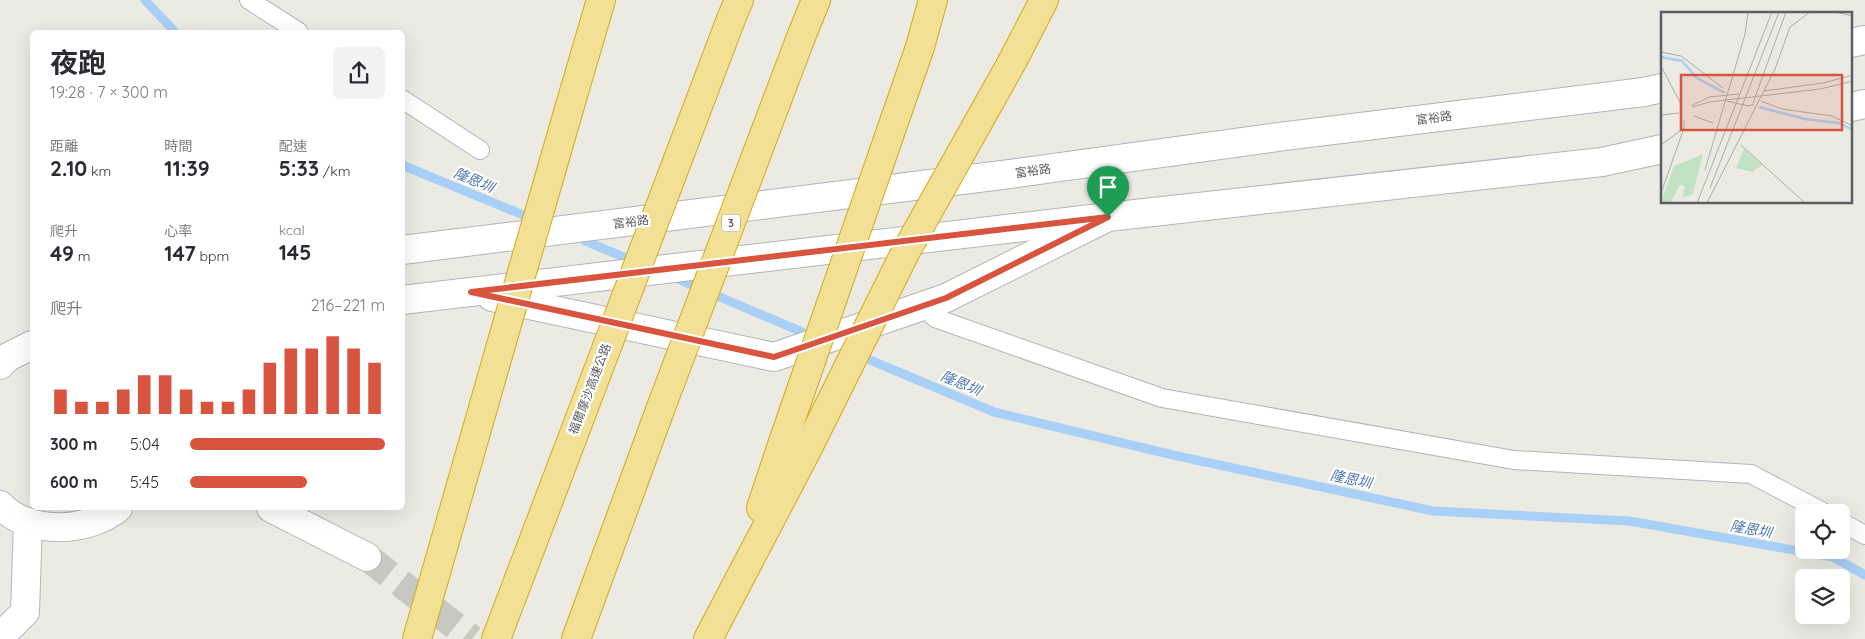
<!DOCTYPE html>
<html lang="zh-TW">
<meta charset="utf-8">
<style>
:root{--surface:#fff;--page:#f2f2f3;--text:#2b2b33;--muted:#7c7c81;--accent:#d8543e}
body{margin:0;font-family:Quicksand,"Noto Sans TC",sans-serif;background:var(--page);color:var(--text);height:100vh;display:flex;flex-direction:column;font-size:19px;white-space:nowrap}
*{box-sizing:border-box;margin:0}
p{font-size:16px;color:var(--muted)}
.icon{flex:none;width:28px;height:28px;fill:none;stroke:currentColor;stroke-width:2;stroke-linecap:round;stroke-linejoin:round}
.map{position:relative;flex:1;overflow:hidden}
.sheet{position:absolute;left:30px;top:30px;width:375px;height:480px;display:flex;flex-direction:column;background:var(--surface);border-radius:8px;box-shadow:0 5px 20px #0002}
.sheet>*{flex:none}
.fabs{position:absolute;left:1795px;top:504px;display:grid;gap:10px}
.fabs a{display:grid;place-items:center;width:55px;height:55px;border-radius:8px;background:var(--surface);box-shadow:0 5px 20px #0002;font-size:25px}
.pin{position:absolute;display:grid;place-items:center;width:42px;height:42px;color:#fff;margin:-51px -21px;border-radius:50% 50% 50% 0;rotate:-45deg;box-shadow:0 0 5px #0007}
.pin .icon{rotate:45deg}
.round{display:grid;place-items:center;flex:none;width:52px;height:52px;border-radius:8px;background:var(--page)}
.head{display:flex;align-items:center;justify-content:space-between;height:85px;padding:0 20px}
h1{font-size:28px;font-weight:700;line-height:38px}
.stats{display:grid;grid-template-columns:repeat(3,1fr);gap:8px;height:85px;padding:5px 20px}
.stats div{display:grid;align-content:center}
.stats b{font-size:21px;font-weight:700}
.stats small{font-size:14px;font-weight:400}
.stats p{font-size:14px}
.chart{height:140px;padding:10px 20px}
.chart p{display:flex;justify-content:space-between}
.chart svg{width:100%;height:90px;margin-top:5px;stroke:var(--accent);stroke-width:6}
ul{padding:0 20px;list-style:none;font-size:16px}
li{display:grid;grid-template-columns:80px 60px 1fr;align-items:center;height:38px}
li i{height:12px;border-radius:6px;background:var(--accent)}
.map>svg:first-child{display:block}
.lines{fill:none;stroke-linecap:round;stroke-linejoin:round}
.stream{stroke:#a9d0f6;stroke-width:9}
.tertiary-tunnel{stroke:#c8c8c3;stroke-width:28;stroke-dasharray:28 14;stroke-linecap:butt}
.service-casing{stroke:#b3b5b9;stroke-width:20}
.minor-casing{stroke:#b3b5b9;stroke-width:30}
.tertiary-casing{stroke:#b3b5b9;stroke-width:30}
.motorway-casing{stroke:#daa916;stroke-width:30}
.service{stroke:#fff;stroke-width:18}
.minor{stroke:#fff;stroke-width:28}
.tertiary{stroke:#fff;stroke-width:28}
.motorway{stroke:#f2e194;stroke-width:28}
.motorway-bridge-casing{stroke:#daa916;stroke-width:30;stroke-linecap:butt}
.motorway-bridge{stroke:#f2e194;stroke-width:28}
.route-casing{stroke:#fff;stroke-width:10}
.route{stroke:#d8543e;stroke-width:6}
.labels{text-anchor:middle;stroke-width:4.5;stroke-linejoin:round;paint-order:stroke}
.shield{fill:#fff;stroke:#8c8e91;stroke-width:1}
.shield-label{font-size:11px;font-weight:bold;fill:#5b5e62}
.street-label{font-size:12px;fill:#5b5e62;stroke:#fff}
.water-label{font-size:14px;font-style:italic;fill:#4b76af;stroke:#fff}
.inset-river{fill:none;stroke:#a9d0f6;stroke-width:2.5}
.inset-road{fill:none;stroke:#aeafab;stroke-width:1}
.view{fill:#d8543e;fill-opacity:0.15;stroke:#d8543e;stroke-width:2.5}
.inset-edge{fill:none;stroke:#5b5e62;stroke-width:2.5}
</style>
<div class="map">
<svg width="1865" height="639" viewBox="0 0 1865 639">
<rect width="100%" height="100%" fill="#ecebe3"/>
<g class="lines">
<g class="stream">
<polyline points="145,0 175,32"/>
<polyline points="402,165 533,219"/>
<polyline points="585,241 631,260"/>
<polyline points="680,280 802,332"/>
<polyline points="858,355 994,412 1173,455 1433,511 1629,521 1833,557 1865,575"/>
</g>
<polyline class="tertiary-tunnel" points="367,557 472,639"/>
<defs>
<g id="service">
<polyline points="249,0 299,32"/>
<polyline points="402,99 480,150"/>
<polyline points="924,306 935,318 1162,398 1514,460 1751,474 1823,512"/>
<polyline points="1841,522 1865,535"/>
</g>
<g id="minor">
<polyline points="492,297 774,357 946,298 1104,219"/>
<polyline points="0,637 25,612 28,522"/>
</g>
<g id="tertiary">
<polyline points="1851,43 1865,40"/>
<polyline points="1851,107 1865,104"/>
<polyline points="402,250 1002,175 1286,136 1644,92 1662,88"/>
<polyline points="402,300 1108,217 1602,162 1662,149"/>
<polyline points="0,365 8,357 32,345"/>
<path d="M0 505C29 535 87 533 118 508"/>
<polyline points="271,508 367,557"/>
</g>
<g id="motorway">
<polyline points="731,19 739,0"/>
<polyline points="801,37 816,0"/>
<polyline points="920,47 933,0"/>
<polyline points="1012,62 1044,0"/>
<polyline points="569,109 601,0"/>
<polyline points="761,508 784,439"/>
<polyline points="417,639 495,366"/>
<polyline points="496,639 591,389"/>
<polyline points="576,639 660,410"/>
<polyline points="708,639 807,450"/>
</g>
</defs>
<use href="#service" class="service-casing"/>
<use href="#minor" class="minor-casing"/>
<use href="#tertiary" class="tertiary-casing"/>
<use href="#motorway" class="motorway-casing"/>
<use href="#service" class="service"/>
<use href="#minor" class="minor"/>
<use href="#tertiary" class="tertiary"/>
<use href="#motorway" class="motorway"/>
<defs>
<g id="motorway-bridge">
<polyline points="495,366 569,109"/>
<polyline points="591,389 731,19"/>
<polyline points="660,410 801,37"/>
<polyline points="784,439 920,47"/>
<polyline points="807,450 906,251 1012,62"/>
</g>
</defs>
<use href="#motorway-bridge" class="motorway-bridge-casing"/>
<use href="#motorway-bridge" class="motorway-bridge"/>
</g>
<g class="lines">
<defs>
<polygon id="route" points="1108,217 946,298 774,357 471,292"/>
</defs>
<use href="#route" class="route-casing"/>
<use href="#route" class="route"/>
</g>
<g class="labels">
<rect class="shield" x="722" y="214.5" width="18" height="17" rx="4"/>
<g class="shield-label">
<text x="731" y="227">3</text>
</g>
<g class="street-label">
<text transform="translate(1434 118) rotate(-7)" y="4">富裕路</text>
<text transform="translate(1033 171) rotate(-8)" y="4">富裕路</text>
<text transform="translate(631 222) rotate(-7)" y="4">富裕路</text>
<text transform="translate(590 389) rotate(-69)" y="4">福爾摩沙高速公路</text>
</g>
<g class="water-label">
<text transform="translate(474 180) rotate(23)" y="5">隆恩圳</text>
<text transform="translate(961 383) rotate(23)" y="5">隆恩圳</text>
<text transform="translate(1351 479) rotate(12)" y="5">隆恩圳</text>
<text transform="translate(1751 529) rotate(10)" y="5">隆恩圳</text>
</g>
</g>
<g transform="translate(1661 12)">
<rect width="191" height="191" fill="#ecebe3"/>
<path d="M83 137 101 153 91 160 75 156ZM42 142 32 182 21 186 24 174 19 173 9 191H0L13 154Z" fill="#c2e2c4"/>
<path class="inset-river" d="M0 45 21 49 36 66 64 81M98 95 144 107 178 111 192 118"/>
<path class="inset-road" d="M174 0 192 4M0 40 20 44 62 76M0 54 21 94M103 79 162 71 192 63M66 89 87 94 93 92M100 89 121 97 171 104 192 114M92 91 125 0M30 94 48 85 78 82M32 95 48 90 159 77 192 69M0 103 18 101M33 104 52 111M0 133 23 116V108M80 133 144 191M44 158 84 22 87 0M49 176 118 0M0 181 23 116M36 191 111 0M46 191 114 57 129 15 149 0"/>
<path class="view" d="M20 63H181V118H20Z"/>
<rect width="191" height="191" class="inset-edge"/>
</g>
</svg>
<div class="fabs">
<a><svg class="icon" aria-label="locate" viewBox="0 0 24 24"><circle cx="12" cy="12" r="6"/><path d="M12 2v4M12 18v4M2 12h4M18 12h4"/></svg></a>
<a><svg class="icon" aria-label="layers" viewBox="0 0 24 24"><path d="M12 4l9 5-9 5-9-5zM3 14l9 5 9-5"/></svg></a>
</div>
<div class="pin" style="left:1108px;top:217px;background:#1e9e55"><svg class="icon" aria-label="arrive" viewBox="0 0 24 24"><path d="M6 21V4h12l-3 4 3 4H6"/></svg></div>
<section class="sheet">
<div class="head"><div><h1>夜跑</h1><p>19:28 · 7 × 300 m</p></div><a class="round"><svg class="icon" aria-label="share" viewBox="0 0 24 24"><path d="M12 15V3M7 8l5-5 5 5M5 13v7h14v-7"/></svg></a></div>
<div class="stats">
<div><p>距離</p><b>2.10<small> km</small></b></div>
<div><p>時間</p><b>11:39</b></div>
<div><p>配速</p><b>5:33<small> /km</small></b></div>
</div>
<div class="stats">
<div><p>爬升</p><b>49<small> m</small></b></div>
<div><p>心率</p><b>147<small> bpm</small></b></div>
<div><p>kcal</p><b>145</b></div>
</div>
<div class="chart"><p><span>爬升</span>216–221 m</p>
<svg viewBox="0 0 160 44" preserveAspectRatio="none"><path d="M5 44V32M15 44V38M25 44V38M35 44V32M45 44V25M55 44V25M65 44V32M75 44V38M85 44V38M95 44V32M105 44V19M115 44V12M125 44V12M135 44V6M145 44V12M155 44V19"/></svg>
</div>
<ul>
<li><b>300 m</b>5:04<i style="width:100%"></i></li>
<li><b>600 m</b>5:45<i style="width:60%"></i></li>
</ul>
</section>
</div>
